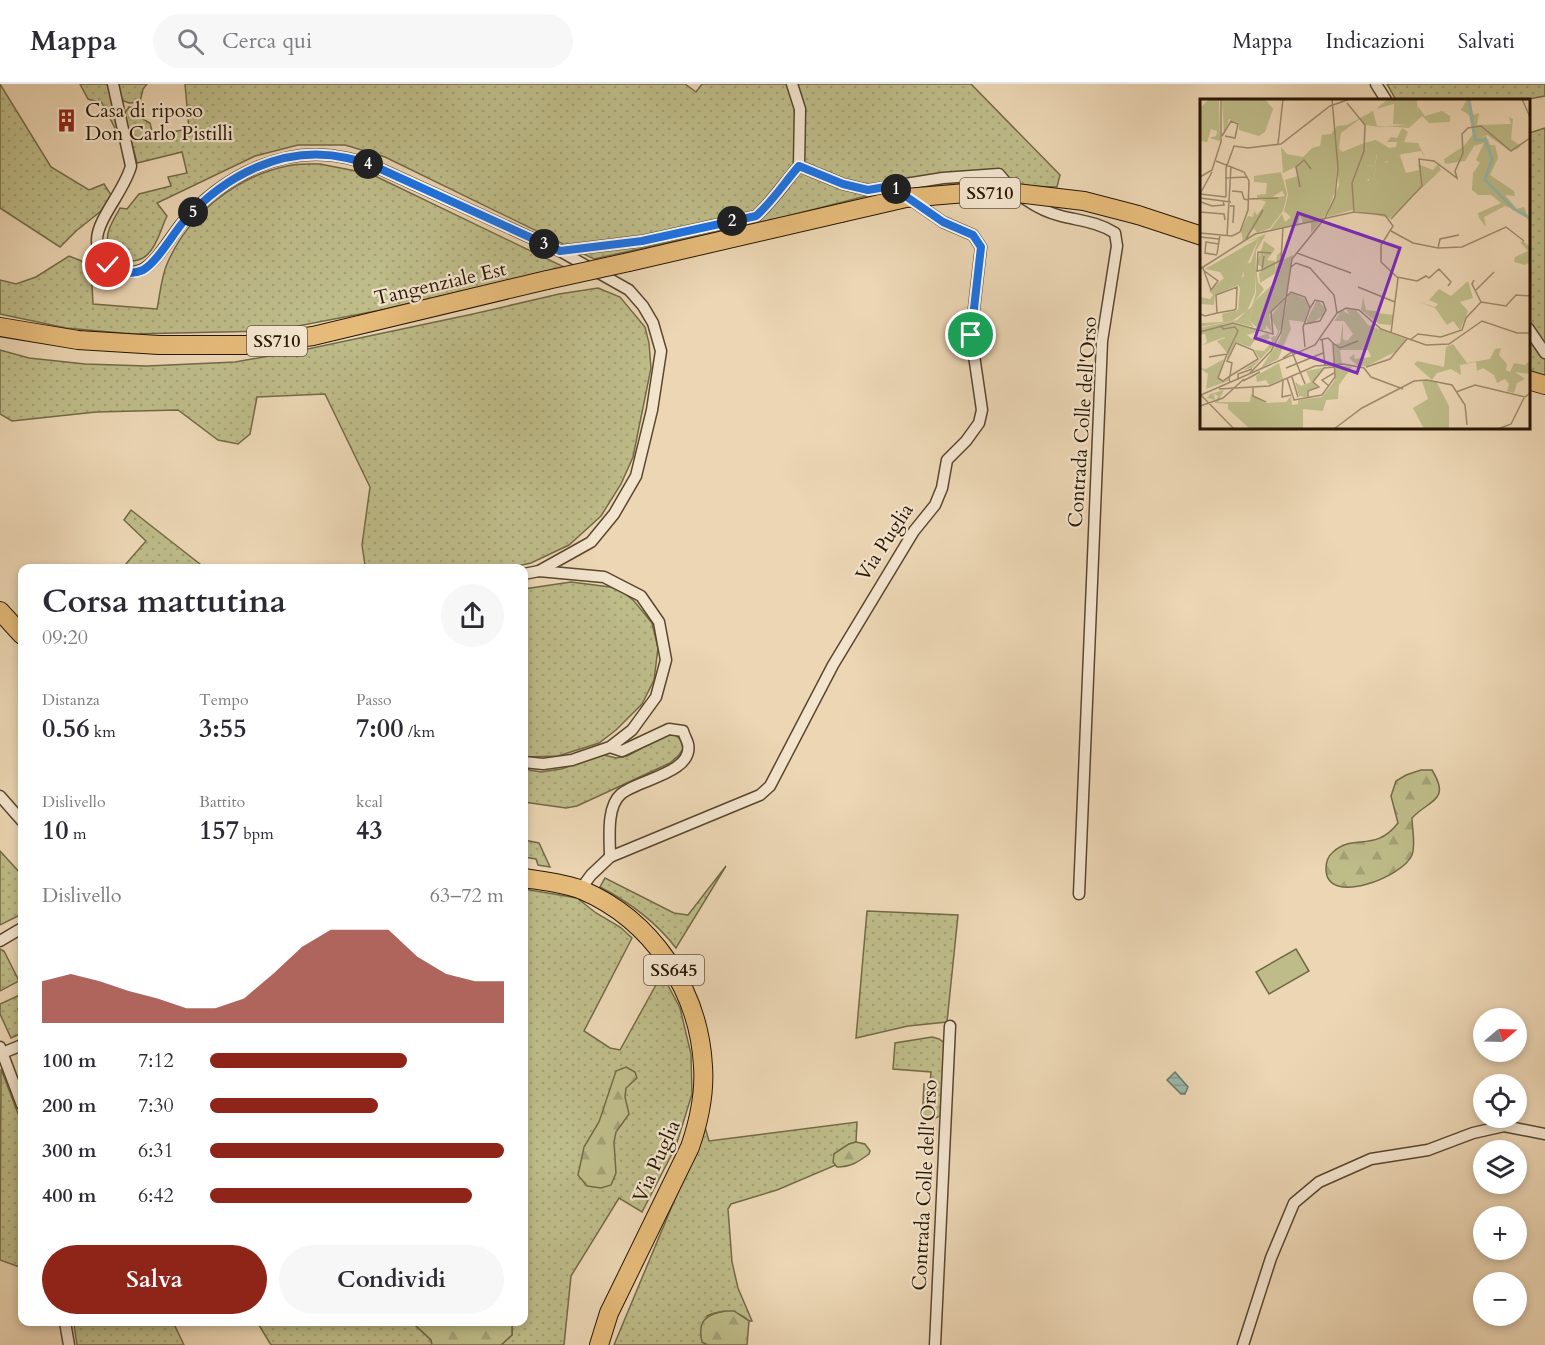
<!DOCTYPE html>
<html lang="it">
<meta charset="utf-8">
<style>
:root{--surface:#fff;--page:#f7f7f7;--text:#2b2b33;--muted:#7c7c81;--line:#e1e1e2;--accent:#8f2418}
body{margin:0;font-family:Cardo,serif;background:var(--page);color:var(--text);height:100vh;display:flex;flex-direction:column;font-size:22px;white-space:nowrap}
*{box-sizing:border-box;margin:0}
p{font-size:20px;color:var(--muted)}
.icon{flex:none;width:33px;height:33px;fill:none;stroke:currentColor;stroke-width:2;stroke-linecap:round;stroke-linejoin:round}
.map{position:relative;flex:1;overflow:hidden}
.details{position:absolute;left:18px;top:480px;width:510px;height:762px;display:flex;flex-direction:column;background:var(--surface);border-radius:12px;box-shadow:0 3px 9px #0003}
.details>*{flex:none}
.needle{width:39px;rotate:71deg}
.fabs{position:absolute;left:1473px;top:924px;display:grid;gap:12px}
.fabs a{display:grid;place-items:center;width:54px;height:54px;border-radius:50%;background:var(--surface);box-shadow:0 3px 9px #0003;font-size:30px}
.pin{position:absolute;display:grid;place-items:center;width:51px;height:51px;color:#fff;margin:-26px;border:3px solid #fff;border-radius:50%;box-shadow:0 2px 6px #0007}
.km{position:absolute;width:30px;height:30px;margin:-15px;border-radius:50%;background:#222;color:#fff;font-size:16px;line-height:30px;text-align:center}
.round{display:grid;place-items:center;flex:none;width:63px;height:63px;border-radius:32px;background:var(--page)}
.headline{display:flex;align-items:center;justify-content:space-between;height:102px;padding:0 24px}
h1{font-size:33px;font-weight:700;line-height:45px}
.metrics{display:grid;grid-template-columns:repeat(3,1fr);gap:9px;height:102px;padding:6px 24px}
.metrics div{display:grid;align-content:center}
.metrics b{font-size:26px;font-weight:700}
.metrics small{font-size:16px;font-weight:400}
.metrics p{font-size:16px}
.chart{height:168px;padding:12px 24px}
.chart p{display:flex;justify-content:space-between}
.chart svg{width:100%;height:108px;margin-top:6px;fill:var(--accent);opacity:.7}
.action{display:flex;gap:12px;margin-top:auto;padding:12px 24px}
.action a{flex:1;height:69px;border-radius:36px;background:var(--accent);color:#fff;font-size:24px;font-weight:700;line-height:69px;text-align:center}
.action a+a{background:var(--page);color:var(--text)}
ul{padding:0 24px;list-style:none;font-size:20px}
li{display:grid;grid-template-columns:96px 72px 1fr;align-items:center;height:45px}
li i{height:15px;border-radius:8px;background:var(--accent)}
header{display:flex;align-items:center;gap:36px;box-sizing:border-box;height:84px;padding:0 30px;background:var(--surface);border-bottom:2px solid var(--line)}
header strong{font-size:28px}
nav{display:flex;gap:33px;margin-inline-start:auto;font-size:21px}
.search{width:420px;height:54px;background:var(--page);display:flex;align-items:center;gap:15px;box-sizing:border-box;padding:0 21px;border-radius:33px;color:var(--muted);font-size:22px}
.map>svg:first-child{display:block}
.grass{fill:url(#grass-dots);stroke:#736a46;stroke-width:1.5}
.forest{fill:url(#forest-firs);stroke:#736a46;stroke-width:1.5}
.pitch{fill:#bebc89;stroke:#736a46;stroke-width:1.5}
.water{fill:url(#water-rules);stroke:#6c7868;stroke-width:1.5}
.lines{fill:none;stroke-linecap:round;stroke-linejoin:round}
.street-casing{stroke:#59472e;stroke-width:13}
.primary-casing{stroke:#281702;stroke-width:20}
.street{stroke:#f3e4ce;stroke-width:10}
.primary{stroke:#e6bb7a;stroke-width:18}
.primary-bridge-casing{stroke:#281702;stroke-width:20;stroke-linecap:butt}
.primary-bridge{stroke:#e6bb7a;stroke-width:18}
.route-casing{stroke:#fff;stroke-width:12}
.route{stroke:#1a73e8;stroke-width:8}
.labels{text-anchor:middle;stroke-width:4.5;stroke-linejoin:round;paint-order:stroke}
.shield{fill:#f3e4ce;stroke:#65543f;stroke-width:1.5}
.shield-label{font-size:18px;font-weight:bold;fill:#281702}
.poi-label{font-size:20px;fill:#281702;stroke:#f3e4ce;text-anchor:start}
.street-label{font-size:20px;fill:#281702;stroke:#f3e4ce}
.inset-river{fill:none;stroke:#99b9ac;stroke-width:3}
.inset-road{fill:none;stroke:#9e8a6d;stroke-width:1.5}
.view{fill:#7b2cbf;fill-opacity:0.15;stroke:#7b2cbf;stroke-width:3}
.inset-edge{fill:none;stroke:#281702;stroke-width:3}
</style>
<header>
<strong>Mappa</strong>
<div class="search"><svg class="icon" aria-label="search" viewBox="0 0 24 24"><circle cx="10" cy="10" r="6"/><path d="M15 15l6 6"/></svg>Cerca qui</div>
<nav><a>Mappa</a><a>Indicazioni</a><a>Salvati</a></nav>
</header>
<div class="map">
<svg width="1545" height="1261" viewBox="0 0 1545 1261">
<defs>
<pattern id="grass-dots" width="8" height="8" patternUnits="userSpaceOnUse" patternTransform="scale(1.5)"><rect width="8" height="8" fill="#bebc89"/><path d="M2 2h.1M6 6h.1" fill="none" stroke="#a3a175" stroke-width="1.8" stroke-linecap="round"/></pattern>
<pattern id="forest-firs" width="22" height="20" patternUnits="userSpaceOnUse" patternTransform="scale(1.5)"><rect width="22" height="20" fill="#bebc89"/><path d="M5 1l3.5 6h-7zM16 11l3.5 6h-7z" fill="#a3a175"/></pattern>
<pattern id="water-rules" width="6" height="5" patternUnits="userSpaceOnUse" patternTransform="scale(1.5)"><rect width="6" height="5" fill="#99b9ac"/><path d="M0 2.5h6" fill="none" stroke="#849e92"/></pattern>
</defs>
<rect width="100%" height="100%" fill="#ecd6b4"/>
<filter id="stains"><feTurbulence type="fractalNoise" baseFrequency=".00333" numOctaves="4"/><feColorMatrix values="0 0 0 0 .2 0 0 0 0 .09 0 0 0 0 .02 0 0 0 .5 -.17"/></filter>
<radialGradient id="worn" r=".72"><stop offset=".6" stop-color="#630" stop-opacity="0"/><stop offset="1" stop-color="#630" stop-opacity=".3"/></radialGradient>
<g class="grass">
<polygon points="0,0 51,83 89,106 104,100 111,111 101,127 76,147 60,163 0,124"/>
<polygon points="80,0 108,0 120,54 102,19 88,15"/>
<polygon points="119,0 147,0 143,5 140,18 129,19 121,16"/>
<path d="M185 0H685L696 8 702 0H971L1060 91 1057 103 959 100 870 111 784 133 594 175 385 73 345 61H298L255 72 157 119 167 132C161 144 158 160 148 170 136 183 112 177 108 159 105 147 115 134 120 124L127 125 139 110 171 102 168 93 187 89 182 68 137 79 124 30 129 23 140 24 139 33 150 39 153 51 189 45Z"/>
<polygon points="1387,0 1545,0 1545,12 1524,16 1396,16"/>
<polygon points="1545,44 1545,292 1529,286 1529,49"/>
<path d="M320 80 371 90 564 183 381 226 272 247 132 250 66 244 0 230V196L16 200 36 193 69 172 94 182 109 193 92 201 93 220 157 225C160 211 161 194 167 180 188 131 235 93 287 82 297 79 309 80 320 80Z"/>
<polygon points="598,204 620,213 645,243 649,259 651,284 633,373 621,400 601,432 569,461 531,479 508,484 408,484 365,481 362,461 370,403 325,310 257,313 250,350 238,360 218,356 178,326 96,328 12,337 0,330 0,266 29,274 85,280 147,282 235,278 303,266 473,230 559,210"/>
<polygon points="131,426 205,484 127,484 124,482 146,457 124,436"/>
<polygon points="571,498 618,504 634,517 652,539 658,564 654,596 642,620 616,646 599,659 558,672 524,673 524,505"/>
<polygon points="674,650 681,656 683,665 679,671 670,679 577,722 566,724 524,718 524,685 541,688 561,685 604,671 616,674 627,672 664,652"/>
<polygon points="524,756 539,759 550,783 538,781 536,775 524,773"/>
<polygon points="0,767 22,791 22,830 0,841"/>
<path d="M726 782 676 864C656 838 629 818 600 803L605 794 674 829 688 831Z"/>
<polygon points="524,805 577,814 596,829 620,843 632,854 584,947 610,964 620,966 662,890 680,924 691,970 692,1010 676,1062 642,1128 619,1114 571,1192 564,1261 501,1261 512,1251 512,1238 524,1238 524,922 527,913 524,903"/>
<polygon points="867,827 958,831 947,938 908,942 856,954"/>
<polygon points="0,865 4,867 19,897 0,907"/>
<polygon points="22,910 22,923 18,925 22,935 22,949 11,954 0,930 0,920"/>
<polygon points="932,953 939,955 946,960 944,1027 940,1032 925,1039 922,1038 924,1000 930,1000 931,988 893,985 895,959"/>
<polygon points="1,985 22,1040 22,1184 0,1176"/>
<path d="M857 1038 856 1058 849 1060 834 1070V1078L836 1081 777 1106 731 1120 728 1125 732 1178 738 1204 752 1237H749C738 1226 721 1225 707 1232L702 1258 708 1261H614L705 1043 709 1057Z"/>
<polygon points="77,1238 173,1238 184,1261 77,1261 74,1240"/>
<polygon points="257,1238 415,1238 414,1240 431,1256 432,1261 271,1261"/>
</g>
<g class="forest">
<path d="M1421 686H1432C1451 717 1430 715 1412 734 1412 745 1416 760 1412 771 1403 793 1326 823 1326 785 1326 779 1328 772 1333 768 1353 749 1375 769 1398 739L1391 712 1396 697 1406 691Z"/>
<polygon points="626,983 635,988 637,994 626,1004 625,1013 629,1030 616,1048 614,1058 616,1089 611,1101 601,1104 587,1102 578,1091 584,1063 599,1038 616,987"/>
<path d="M856 1058 865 1060 870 1067 869 1070C858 1078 851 1083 837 1083L833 1078 834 1070 849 1060Z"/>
<path d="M726 1227H734L749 1237 747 1261H708L702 1258C697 1237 706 1230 726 1227Z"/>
<polygon points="415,1238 512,1238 512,1251 501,1261 432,1261 431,1256 414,1240"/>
</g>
<polygon class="pitch" points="1296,865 1309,887 1269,910 1256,888"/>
<polygon class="water" points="1175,988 1188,1003 1185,1010 1181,1010 1167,996"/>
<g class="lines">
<defs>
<g id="street">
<path d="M113 0 131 82C125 106 97 135 97 156 97 178 119 195 141 186 156 180 171 152 182 139 222 92 284 60 347 74 356 76 365 79 374 82L560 167 629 206 643 222 653 239 661 267 652 326 636 392 614 430 591 458 539 487"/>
<polyline points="792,0 800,25 799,82"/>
<polyline points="1376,0 1386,16"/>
<path d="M560 167 642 157 756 132C772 118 784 99 799 82L843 100 868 106 943 94 999 90C1013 109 1037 126 1061 132 1081 137 1098 138 1115 149L1117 162 1102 257 1079 810"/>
<polyline points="1528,244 1545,269"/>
<polyline points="524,490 539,487 604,493 641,512 659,538 666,576 656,613 632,646 610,663 572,676 543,680 524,678"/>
<path d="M610 663 622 667 669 645 683 647C684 651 687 656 688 660 694 689 637 696 621 710 606 723 610 755 610 773"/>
<polyline points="0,712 22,737"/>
<polyline points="580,806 591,791 610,773 760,711 770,702 833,581 914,447 935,421 942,404 947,376 966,357 979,339 982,326 971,251 981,163 973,151 943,138 907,113"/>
<polyline points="0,857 22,844"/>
<polyline points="0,963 22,1021"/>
<polyline points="0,970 22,961"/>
<polyline points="65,1238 69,1261"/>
<polyline points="935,1261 950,942"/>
<polyline points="1243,1261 1271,1174 1294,1119 1319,1098 1371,1075 1428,1066 1473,1049 1504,1042 1545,1050"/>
</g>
<g id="primary">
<polyline points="1138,131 1202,152"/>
<polyline points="629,178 841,129"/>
<polyline points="0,243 78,256 159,261 250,261 313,252 547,196"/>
<polyline points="1528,296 1545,301"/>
<polyline points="0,527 22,551"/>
<path d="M524 794C543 797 564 799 582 806 652 836 699 906 703 982 705 1010 699 1037 690 1063L609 1229 599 1261"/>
</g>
</defs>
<use href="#street" class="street-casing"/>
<use href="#primary" class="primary-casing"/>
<use href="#street" class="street"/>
<use href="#primary" class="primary"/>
<defs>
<g id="primary-bridge">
<polyline points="841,129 906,114 966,109 1016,109 1084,117 1138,131"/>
<polyline points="547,196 629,178"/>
</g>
</defs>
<use href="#primary-bridge" class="primary-bridge-casing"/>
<use href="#primary-bridge" class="primary-bridge"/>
</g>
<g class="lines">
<defs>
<path id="route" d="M108 181C119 187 130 192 143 186 158 177 172 151 184 137 225 91 284 60 347 74 356 76 365 79 374 82L560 167 642 157 756 132C772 118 784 99 799 82L843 100 868 106 891 102 943 138 973 151 981 163 971 251"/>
</defs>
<use href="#route" class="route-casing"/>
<use href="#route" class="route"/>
</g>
<defs>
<symbol id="building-bare" viewBox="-9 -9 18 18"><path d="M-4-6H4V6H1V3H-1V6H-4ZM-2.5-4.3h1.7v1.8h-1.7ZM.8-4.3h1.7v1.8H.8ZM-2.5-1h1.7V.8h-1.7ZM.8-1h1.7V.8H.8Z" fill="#8f2418" stroke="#f3e4ce" stroke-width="2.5" paint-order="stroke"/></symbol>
</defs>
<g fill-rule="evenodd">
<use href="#building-bare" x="50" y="20" width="33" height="33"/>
</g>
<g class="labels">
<g class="shield">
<rect x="960" y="94" width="60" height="30" rx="4.5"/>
<rect x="247" y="242" width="60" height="30" rx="4.5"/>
<rect x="644" y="871" width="60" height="30" rx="4.5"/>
</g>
<g class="shield-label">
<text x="990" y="115">SS710</text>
<text x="277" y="263">SS710</text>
<text x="674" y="892">SS645</text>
</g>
<g class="poi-label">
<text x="85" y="33">Casa di riposo<tspan x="85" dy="23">Don Carlo Pistilli</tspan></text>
</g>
<g class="street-label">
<text transform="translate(440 199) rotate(-13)" y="7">Tangenziale Est</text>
<text transform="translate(1082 338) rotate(-86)" y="7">Contrada Colle dell'Orso</text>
<text transform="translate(884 458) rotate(-57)" y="7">Via Puglia</text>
<text transform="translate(656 1077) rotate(-66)" y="7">Via Puglia</text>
<text transform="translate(924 1101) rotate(-87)" y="7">Contrada Colle dell'Orso</text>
</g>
</g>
<g transform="translate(1200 15)">
<rect width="330" height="330" fill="#ecd6b4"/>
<path d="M9 0H19L20 42 9 39 16 37 17 32 11 30 7 43 1 42 0 9ZM188 0H217L218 15 209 26 193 25 194 5 176 10ZM173 12 177 27 190 28H180L165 26 160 20 141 34 139 49 142 53 164 44 167 51 177 53 175 66 165 67 168 82 171 79 179 86 174 78 176 68 200 57 206 74 219 71 218 65 233 71 238 65 241 71 190 119 152 111 127 118 139 86 137 68 135 92 127 114 111 134V123L103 125 100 114 98 126 70 131 82 115 85 123 91 118 84 112 88 96 85 81 98 77 95 68 83 74 81 48 87 55 103 58 112 49 120 47 122 36 131 35 137 27 147 26ZM202 29 208 33 204 43 218 44 226 60 221 52 197 56 189 49 196 48 197 43H187L191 38 197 39ZM81 73 87 95 83 112 70 129 57 134 54 129 43 143 41 131 48 117 53 118 54 112 57 116 61 111 66 103 61 101 85 97 82 92 71 99H57V96L66 95 67 84 54 83V77ZM59 139 38 186 15 196 14 206 0 205V198L10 200 13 196 9 192 24 179 20 173 5 170ZM81 153 82 161 93 156 86 196 69 216 72 234 66 226V230L47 236 52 240 68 234 70 239 64 243 55 241 50 248 36 243 27 261 28 255 17 242 25 239 20 227 33 224 58 230 49 221 55 202 75 183 77 156ZM268 182 273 199 260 203 268 212 260 231 253 222 247 226 235 209 217 202 235 208 238 205 229 201 239 190 251 197ZM93 194 105 200 109 209 104 223 89 221 91 230 78 260 61 269 80 240 88 196ZM86 198 83 224 73 247 52 269 43 271 60 260 54 251 64 252 72 243 71 238 76 237 78 232 70 218ZM163 198 166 211 176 212V217L178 214 194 216 191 226 179 225 161 211ZM117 201 125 209V215L111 225 106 223ZM146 210 156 211 168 226 206 240 197 252 167 267H158L149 259 154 255 155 260 171 258 168 251H140L142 265H135L134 246 140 244 143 223V240L147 242 153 235 144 222H134L142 211 150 216ZM24 260 18 279 24 282 28 279V282L6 290 8 275 0 269 6 270ZM79 264 83 280 69 286 66 281 57 283 56 277ZM135 266 152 268 139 286 138 300 126 301 123 312 103 310V330H50L28 310V305L15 304 18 297 14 295 15 301 7 299 10 295 24 291 18 303H50L51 295 65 304 86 303 91 297 92 306 98 305V301L122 298 135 281ZM133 267 124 269 113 283 118 288 108 292 107 298 99 297 95 283 101 287 111 283 106 272ZM222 282H236L249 307V330H224L213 309 228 300Z" fill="#bebc89"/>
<path d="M22 0H65L73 10 65 33 59 37 39 31V24L29 20 24 36ZM267 0 274 16 279 14 277 26 311 25 309 18 313 20 311 40 321 47 317 50 310 52 287 36 276 40 286 37 290 46H295L298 59 290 76 314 92 315 97 305 96 317 110 324 108 330 124 324 114 305 107 284 118 286 128 279 119 278 114 301 104 291 96H278L272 91 273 74 280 64 276 61 284 44 274 47 265 62 245 65 244 60 264 47 273 35 269 16 261 11ZM218 8 225 17 242 12 250 17V23L229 24 222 17 209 29 185 27 209 26 218 15ZM176 41 201 56 191 63 186 62 184 68H176L174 78 179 86 165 78V67L175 66 177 56 167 51 164 44ZM66 135 56 152 55 194 47 212 32 222 0 228V224L23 223 22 215 38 211 40 189 36 183 44 177 43 167 51 163 59 139 46 143ZM68 135 55 161 58 183 64 190 55 202 49 221 54 228 34 223 21 226 25 238 3 246 7 243 5 235 0 236V229L37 221 52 207 56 194 55 161ZM323 142 330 148V163L325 166 314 163 315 158 328 152 320 143ZM171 232V238L195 239V248H189V243L173 245 161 233ZM253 245 267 264 290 260 295 250 301 249 299 256 307 265 306 271 310 273 314 264 325 266 329 262 330 275 315 273 325 280 317 284 314 294 307 292 309 285 305 280 297 284 294 276 283 269 277 272 276 263 260 266 261 276 251 270 237 274 232 281 214 265 217 262 244 268 246 248Z" fill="#bebc89"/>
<path d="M64 142 75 150 67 161 75 162 76 174 60 184 59 174 64 170 57 165Z" fill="#bebc89"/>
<path class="inset-river" d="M269 0 275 41H286L292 60 285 81 314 110 330 119"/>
<path class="inset-road" d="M322 0 330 18M147 4 165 26 164 52 152 84 154 113M22 37 31 22 38 25 35 39 25 37M78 45 83 0M0 78 12 71 21 43V0M25 79 47 78M100 88 96 68 104 61 111 70M32 92 42 93 44 100 48 101M0 95 26 98M0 95 12 73M26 98V69L34 47 48 49 81 45 130 7 150 0M0 99 31 103M48 100 78 99M1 103 12 107 24 106 23 102M30 107H34L33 124M0 113 24 115 25 121M191 120 222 87 219 60 234 62 257 79 255 72 263 54 262 35 268 29 281 27 311 52 330 39M191 132 213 144 238 149 262 148 306 128 324 142M0 134 32 137 40 133 48 111 49 82 44 73 16 62M27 137 31 67M0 138 19 140M46 140 63 111M238 149 240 140 259 136M97 154 151 174M17 155 20 136M17 156 5 154 6 143 19 145M64 157 62 171 81 161 83 129M91 168 96 164 110 169 134 196 137 214M3 169 11 191 18 182 3 171M0 170 55 135 154 113 185 116 193 127 181 146V163L198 179 191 234M62 171 57 172 58 153 71 154M197 178 217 182 226 177 229 179 239 170 251 183 248 187M274 181 272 185 281 203M158 188 195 203M276 191 294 173M0 215 5 217 17 214 34 211 36 210 37 188 16 196 17 214M21 226 23 230 35 228 38 232 27 255M0 233 33 224 73 235 71 213 91 193 105 198 110 209M122 240 125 266M210 241 218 235 241 238 262 231 266 219 281 203 306 207 316 196 330 197M133 244 140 249 158 242M105 248 103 228 110 209 115 201 123 203 126 211 120 222 105 225M9 258 27 255 18 279 23 282 30 277 58 260 53 251 36 244 27 262 32 264 31 270 30 277 29 280 30 283M83 259 92 253 105 285M166 268 190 260 207 240M86 269 123 254M50 274 71 252 81 233 92 160 125 119 135 98 138 69 132 0M92 278 98 298M87 279 94 301 122 296 135 278 133 244 128 239 120 241M83 280 82 298 91 296M38 281V275L52 270M43 282 60 273M129 287 122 281 134 274M53 289V297L66 303M19 290 69 287 115 267 143 265 164 269 171 278 203 290M256 293 275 286 325 298 330 294M0 295 34 330M1 296 115 246 137 214 146 209 159 211 181 230 226 246 249 245 282 222 317 234H330M108 299V292L119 288 113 283 124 269 134 268M0 307 23 299 44 280M134 330 162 309 214 282 227 281 252 286 265 306 267 326M298 330 311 325 324 299"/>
<path class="view" d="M98 114 200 149 157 274 55 239Z"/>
<rect width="330" height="330" class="inset-edge"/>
</g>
<rect width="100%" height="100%" filter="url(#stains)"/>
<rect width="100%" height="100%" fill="url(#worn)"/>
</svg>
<div class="fabs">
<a><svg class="needle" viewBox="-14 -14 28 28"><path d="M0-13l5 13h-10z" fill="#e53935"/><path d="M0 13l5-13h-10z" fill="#7c7c81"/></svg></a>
<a><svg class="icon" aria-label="locate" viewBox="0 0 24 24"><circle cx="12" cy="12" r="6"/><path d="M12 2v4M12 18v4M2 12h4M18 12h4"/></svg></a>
<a><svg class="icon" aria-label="layers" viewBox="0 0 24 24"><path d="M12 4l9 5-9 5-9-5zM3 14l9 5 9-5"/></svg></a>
<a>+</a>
<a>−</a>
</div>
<div class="pin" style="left:971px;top:251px;background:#1e9e55"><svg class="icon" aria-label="arrive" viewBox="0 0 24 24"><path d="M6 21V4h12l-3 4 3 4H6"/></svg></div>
<div class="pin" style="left:108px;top:181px;background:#d93025"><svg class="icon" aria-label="check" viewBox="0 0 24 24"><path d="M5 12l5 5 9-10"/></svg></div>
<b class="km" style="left:896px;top:105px">1</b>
<b class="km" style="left:732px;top:137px">2</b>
<b class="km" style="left:544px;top:160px">3</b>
<b class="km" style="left:368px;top:80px">4</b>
<b class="km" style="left:193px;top:128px">5</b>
<section class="details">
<div class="headline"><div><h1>Corsa mattutina</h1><p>09:20</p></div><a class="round"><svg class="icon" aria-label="share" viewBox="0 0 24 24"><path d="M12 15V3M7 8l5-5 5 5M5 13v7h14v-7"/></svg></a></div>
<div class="metrics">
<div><p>Distanza</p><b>0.56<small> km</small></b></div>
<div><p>Tempo</p><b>3:55</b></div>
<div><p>Passo</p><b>7:00<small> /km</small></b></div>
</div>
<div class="metrics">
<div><p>Dislivello</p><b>10<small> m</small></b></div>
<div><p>Battito</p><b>157<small> bpm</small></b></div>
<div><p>kcal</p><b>43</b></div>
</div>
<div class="chart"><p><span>Dislivello</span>63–72 m</p>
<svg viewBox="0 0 160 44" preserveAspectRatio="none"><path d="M0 44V27L10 24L20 27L30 31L40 34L50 38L60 38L70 34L80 24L90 13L100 6L110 6L120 6L130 17L140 24L150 27L160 27V44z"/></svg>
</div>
<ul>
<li><b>100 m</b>7:12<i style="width:67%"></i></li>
<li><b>200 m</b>7:30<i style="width:57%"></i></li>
<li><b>300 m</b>6:31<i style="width:100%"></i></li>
<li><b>400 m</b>6:42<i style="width:89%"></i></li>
</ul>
<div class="action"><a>Salva</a><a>Condividi</a></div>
</section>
</div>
